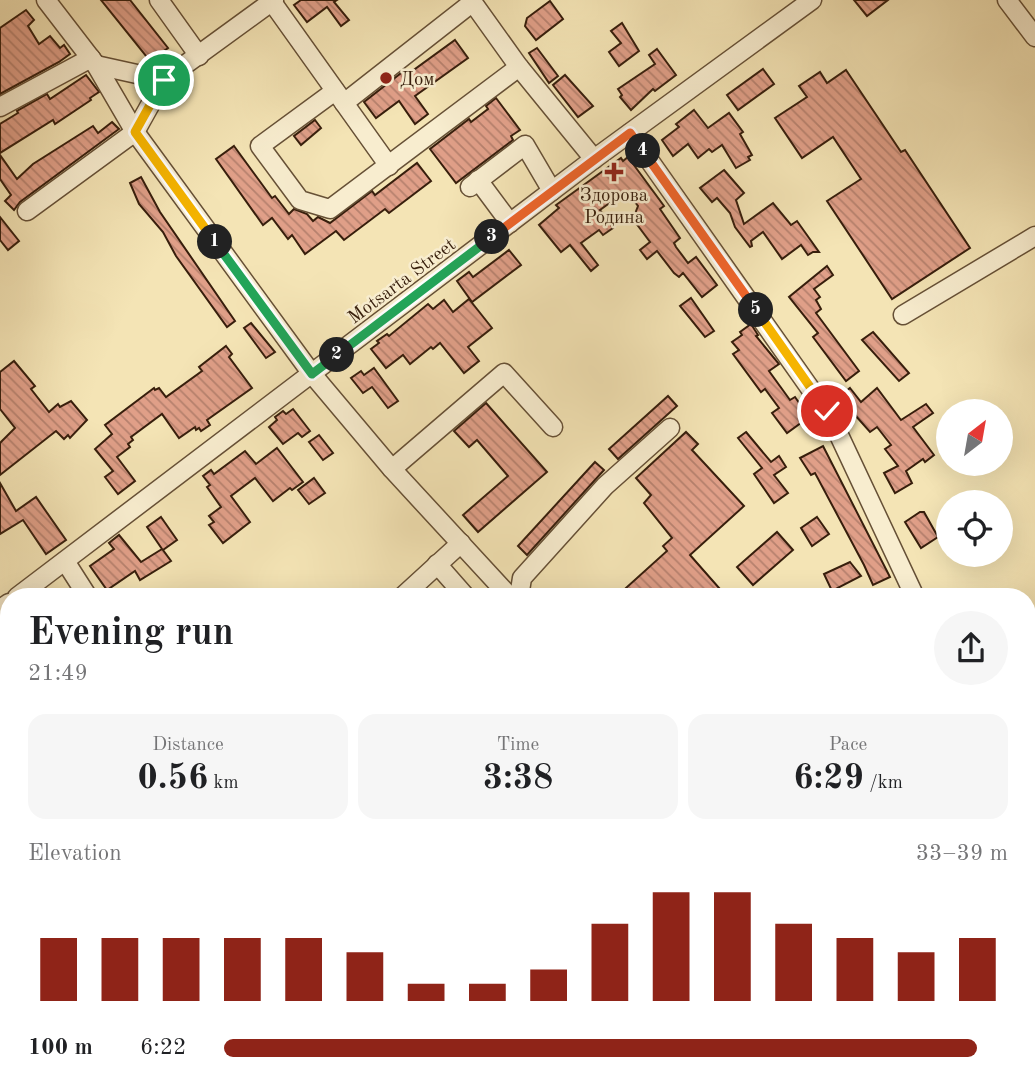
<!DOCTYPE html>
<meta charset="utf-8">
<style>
:root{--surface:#fff;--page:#f6f6f6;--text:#202124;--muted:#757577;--accent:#8f2418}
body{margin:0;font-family:"Old Standard TT",serif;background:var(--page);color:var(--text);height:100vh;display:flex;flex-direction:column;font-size:26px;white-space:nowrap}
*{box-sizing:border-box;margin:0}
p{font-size:23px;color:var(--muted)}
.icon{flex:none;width:38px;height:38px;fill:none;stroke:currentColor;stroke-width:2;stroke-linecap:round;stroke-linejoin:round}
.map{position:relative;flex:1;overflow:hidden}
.side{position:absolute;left:0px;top:588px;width:1036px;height:502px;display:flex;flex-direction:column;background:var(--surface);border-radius:28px 28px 0 0;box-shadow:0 7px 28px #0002}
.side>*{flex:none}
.needle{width:46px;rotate:31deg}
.tools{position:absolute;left:936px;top:399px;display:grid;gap:14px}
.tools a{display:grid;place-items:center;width:77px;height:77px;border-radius:50%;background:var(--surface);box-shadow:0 7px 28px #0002;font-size:35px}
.pin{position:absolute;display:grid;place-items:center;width:60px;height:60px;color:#fff;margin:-30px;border:4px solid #fff;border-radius:50%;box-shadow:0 2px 7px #0007}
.km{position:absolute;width:35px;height:35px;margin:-18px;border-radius:50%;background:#222;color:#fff;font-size:19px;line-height:35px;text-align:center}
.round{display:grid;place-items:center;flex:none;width:74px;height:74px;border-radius:37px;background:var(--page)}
.headline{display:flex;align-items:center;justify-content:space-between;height:119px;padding:0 28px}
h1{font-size:38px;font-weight:600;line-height:52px}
.metrics{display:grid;grid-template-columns:repeat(3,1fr);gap:10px;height:119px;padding:7px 28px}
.metrics div{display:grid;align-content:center;border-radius:18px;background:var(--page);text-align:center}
.metrics b{font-size:35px;font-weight:600}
.metrics small{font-size:19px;font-weight:400}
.metrics p{font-size:19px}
.chart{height:196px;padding:14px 28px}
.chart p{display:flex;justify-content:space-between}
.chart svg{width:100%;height:126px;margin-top:7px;stroke:var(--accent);stroke-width:6}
ul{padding:0 28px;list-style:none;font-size:23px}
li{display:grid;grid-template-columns:112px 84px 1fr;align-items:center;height:52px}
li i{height:18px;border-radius:9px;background:var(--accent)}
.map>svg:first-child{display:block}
.grass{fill:url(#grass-dots);stroke:#7a714c;stroke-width:2}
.green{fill:#bcc48d;stroke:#7a714c;stroke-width:2}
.water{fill:url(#water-ripples);stroke:#747e70;stroke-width:2}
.building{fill:url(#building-back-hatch);stroke:#371e0c;stroke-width:2}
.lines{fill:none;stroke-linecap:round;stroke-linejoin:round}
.minor-casing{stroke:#665036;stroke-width:21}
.path{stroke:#371e0c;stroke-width:2.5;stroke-dasharray:2 3.5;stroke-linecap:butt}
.minor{stroke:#f8edcf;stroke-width:18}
.split-1-casing{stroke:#fff;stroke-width:14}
.split-2-casing{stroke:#fff;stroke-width:14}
.split-3-casing{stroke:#fff;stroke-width:14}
.split-4-casing{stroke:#fff;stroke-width:14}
.split-5-casing{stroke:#fff;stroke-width:14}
.split-6-casing{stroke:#fff;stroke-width:14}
.split-1{stroke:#f5b400;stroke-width:9}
.split-2{stroke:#22a559;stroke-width:9}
.split-3{stroke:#22a559;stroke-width:9}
.split-4{stroke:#f0652b;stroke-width:9}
.split-5{stroke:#f0652b;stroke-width:9}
.split-6{stroke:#f5b400;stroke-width:9}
.poi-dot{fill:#8f2418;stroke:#f8edcf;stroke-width:2.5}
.labels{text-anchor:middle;stroke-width:5;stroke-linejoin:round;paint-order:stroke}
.poi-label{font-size:19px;fill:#371e0c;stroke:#f8edcf;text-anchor:start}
.street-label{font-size:19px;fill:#371e0c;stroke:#f8edcf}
</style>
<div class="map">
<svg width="1035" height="1089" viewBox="0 0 1035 1089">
<defs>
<pattern id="grass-dots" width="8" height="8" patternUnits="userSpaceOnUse" patternTransform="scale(1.75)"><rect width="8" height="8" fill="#bcc48d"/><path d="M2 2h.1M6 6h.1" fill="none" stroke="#a2a878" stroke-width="1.8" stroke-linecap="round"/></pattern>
<pattern id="water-ripples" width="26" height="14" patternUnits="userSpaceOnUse" patternTransform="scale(1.75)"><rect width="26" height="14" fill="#9cbeb3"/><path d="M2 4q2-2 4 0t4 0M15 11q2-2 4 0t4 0" fill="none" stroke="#809a90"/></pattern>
<pattern id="building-back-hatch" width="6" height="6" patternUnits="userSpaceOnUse" patternTransform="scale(1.75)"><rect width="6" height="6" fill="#e09f88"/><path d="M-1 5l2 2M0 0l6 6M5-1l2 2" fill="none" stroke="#b6816e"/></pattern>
</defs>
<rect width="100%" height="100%" fill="#f4e4b5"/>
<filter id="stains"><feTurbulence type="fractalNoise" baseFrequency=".00286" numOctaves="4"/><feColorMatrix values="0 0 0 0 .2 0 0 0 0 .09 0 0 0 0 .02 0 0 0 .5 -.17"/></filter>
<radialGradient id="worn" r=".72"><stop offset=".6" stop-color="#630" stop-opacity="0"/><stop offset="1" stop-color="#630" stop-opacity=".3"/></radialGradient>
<polygon class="grass" points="536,1082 615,1082 604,1089 524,1089"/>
<polygon class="green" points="9,1043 9,1082 81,1082 81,1089 0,1089 0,1046"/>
<g class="water">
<polygon points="0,790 9,792 9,1043 0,1046"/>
<polygon points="81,1082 187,1082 188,1089 81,1089"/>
</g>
<g class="building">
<polygon points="101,0 130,0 168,48 150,61"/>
<polygon points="301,0 337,0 334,2 349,20 341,26 327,7 307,22 294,5"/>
<polygon points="854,0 888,0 867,16"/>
<polygon points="550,1 563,19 536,40 525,26 527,18"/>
<polygon points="26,10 34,20 28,26 39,44 50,36 60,48 64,45 70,54 59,62 0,94 0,28"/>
<polygon points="622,23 639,51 619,66 609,52 621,43 611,31"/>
<polygon points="455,40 468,58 415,96 428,114 415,124 399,101 376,118 364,102 405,70 408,74"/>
<polygon points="537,48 558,76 549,83 529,53"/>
<polygon points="657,49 676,75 655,91 653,89 631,110 620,97 622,95 618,89 655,64 649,55"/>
<polygon points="763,69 774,84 738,110 727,95"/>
<polygon points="846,70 901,152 905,150 970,248 892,299 827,201 861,179 833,137 802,158 775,118 807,97 799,86 820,72 827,83"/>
<polygon points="86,75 99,92 90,98 91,100 55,124 53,120 0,153 0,124 18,113 17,111 47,94 50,99"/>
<polygon points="565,75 593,106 578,117 553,85"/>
<polygon points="496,98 520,130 511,136 513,140 456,183 430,149 469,119 471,122 488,109 486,106"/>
<polygon points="694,110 708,128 729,113 743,132 740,134 752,155 748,157 750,160 736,168 722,145 712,152 709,149 698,158 688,144 673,156 662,140 679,127 676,124"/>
<polygon points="315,120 321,128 301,145 294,136"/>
<polygon points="112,122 119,129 20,202 14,210 5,201 11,195 0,179 0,155 17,179 33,164 93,126 98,133"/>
<polygon points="234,146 272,198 275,196 289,214 294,209 307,214 313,221 318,217 330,223 372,191 375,195 417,163 431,181 389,213 385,209 344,240 336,231 305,254 292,235 288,239 272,218 263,225 216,159"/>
<polygon points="628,157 664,206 660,209 680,238 674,243 676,247 688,263 696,257 717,285 702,297 683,273 679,277 674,273 657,251 647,259 640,250 650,242 633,219 638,206 626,191 600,210 613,228 603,235 599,230 581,243 598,265 591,271 570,245 561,252 539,225 559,208 556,205 621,158 623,161"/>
<polygon points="724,170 744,193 736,200 744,224 773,203 791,225 797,221 819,252 813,252 808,255 801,245 782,259 763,232 751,241 752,246 750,247 735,227 730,213 717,198 712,202 700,188"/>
<polygon points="141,177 160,212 235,321 227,327 176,256 163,232 139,204 130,183"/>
<polygon points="0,217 19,241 8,250 0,240"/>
<polygon points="509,250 521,265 472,302 457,281 469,272 473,277"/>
<polygon points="827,266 833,275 814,289 820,297 816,300 821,309 816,313 859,371 846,381 813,337 818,333 789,297"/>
<polygon points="691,298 714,331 705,337 680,306"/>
<polygon points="469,299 492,328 468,347 479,361 464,373 440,343 433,349 431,347 410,364 403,355 386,368 371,349 379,343 377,341 387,334 389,336 428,304 433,309 444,300 453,312"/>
<polygon points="251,323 275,352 266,358 244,328"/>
<polygon points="751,324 758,335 756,336 779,364 769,371 790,400 795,397 809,417 787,433 772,413 779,408 765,389 761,392 733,354 739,350 732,342 742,335 740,332"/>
<polygon points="873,332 909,373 899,381 862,340"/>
<polygon points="226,346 232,354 229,357 252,388 207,420 210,425 201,431 199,428 196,430 195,427 179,438 162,414 131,437 133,440 128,444 130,447 117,457 135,481 118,494 105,477 113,471 95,449 112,434 105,425 154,388 155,390 159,388 166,397 202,371 199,367"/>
<polygon points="14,361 35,386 31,389 49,412 58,404 60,407 71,401 87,420 70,438 68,435 64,439 56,431 0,475 0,443 15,428 0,409 0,372"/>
<polygon points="374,368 398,401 388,408 372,387 363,393 351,378 361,371 364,375"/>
<polygon points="850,388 861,402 877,388 901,420 926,404 933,413 913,427 934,455 925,462 923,459 906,471 912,483 895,493 884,473 898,466 885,449 891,445 877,427 870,432 839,397"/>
<polygon points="668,396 677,406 618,459 609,449"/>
<polygon points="486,403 547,472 478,532 463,515 508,476 477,440 469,447 454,431"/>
<polygon points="293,409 310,431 302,437 298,433 283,444 269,427 277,420 275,417 283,411 286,414"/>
<polygon points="686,432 698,444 692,450 744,506 690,555 727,597 616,597 667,551 663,546 672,538 644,503 651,495 636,478"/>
<polygon points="746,432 771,462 779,456 786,467 774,475 788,493 774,503 754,474 762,468 738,438"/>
<polygon points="319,435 333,453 323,460 309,442"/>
<polygon points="823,446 890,577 873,585 864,565 815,473 811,475 800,458"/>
<polygon points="277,448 303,482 292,490 290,488 273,501 255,478 231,496 250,522 223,543 209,525 214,522 209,516 221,507 207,487 210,485 203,476 211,470 214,474 245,451 256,464"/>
<polygon points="595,462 604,470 527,555 518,546"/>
<polygon points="314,478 325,493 309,504 298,490"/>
<polygon points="0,483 16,511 36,497 66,540 46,554 23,520 0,534"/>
<polygon points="920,512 924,512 938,537 921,548 905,522"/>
<polygon points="161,517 177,540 163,550 171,561 140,580 135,571 107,590 90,566 114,549 109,543 119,535 141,562 162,549 147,527"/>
<polygon points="817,517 829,534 812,546 801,528"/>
<polygon points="777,532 793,550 753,585 737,567"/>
<polygon points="850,562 861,576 832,591 824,574"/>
</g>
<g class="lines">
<defs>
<g id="minor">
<polyline points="46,0 96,65 135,132 312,374 392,469 510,597"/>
<polyline points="159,0 199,56"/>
<polyline points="471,0 519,67 594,159"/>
<polyline points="1007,0 1035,37"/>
<polyline points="272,2 389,166"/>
<polyline points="96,65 164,80"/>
<polyline points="335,91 260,146 300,200 330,209 519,67"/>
<polyline points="344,103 473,2"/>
<polyline points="0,107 91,58"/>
<polyline points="630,133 831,418 915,597"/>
<polyline points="478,180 510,223"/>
<polyline points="470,187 525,145 552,191"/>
<polyline points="27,211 135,132 164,80 274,0"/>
<polyline points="903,315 1035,236"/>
<polyline points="392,469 504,373 553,427"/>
<polyline points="65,561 88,597"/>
<polyline points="437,564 466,597"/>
<polyline points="17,597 594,159 812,0"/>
<polyline points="402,597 461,543"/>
<polyline points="519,597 522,578 605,486 670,428"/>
<polyline points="0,609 9,603"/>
<polyline points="1027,841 1035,857"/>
<polyline points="268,1082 272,1089"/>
<polyline points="862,1082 867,1089"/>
<polyline points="944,1082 948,1089"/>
<polyline points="617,1089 627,1082"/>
</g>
</defs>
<use href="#minor" class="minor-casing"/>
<g class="path">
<polyline points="0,770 9,772"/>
<polyline points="208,1082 209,1089"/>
<polyline points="882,1082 886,1089"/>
<polyline points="0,1087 3,1087"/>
</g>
<use href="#minor" class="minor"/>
</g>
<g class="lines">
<defs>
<polyline id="split-1" points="164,80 135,132 215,242"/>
<polyline id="split-2" points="215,242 312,374 337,355"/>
<polyline id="split-3" points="337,355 492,237"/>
<polyline id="split-4" points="492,237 630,133 643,151"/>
<polyline id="split-5" points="643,151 756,310"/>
<polyline id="split-6" points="756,310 827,411"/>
</defs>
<use href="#split-1" class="split-1-casing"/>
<use href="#split-2" class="split-2-casing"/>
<use href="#split-3" class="split-3-casing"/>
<use href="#split-4" class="split-4-casing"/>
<use href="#split-5" class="split-5-casing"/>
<use href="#split-6" class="split-6-casing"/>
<use href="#split-1" class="split-1"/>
<use href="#split-2" class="split-2"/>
<use href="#split-3" class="split-3"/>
<use href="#split-4" class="split-4"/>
<use href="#split-5" class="split-5"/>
<use href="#split-6" class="split-6"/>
</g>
<g class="poi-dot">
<circle cx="386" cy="78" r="7"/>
<path d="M610.5 161.5h7v7h7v7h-7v7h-7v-7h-7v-7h7z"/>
</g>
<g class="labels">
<g class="poi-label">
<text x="400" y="85">Дом</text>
<text x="614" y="201" text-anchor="middle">Здорова<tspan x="614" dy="22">Родина</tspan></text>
</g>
<g class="street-label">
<text transform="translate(401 280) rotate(-37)" y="7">Motsarta Street</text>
</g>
</g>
<rect width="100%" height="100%" filter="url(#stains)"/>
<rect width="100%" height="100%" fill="url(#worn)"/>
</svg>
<div class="tools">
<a><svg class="needle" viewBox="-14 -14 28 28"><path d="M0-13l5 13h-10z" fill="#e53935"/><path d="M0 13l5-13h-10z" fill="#757577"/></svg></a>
<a><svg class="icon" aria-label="locate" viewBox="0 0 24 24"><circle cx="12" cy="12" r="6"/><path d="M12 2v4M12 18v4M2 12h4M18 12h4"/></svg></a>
</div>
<div class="pin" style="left:164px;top:80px;background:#1e9e55"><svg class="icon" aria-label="arrive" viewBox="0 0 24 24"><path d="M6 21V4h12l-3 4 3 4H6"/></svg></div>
<div class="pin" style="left:827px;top:411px;background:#d93025"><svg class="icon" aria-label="check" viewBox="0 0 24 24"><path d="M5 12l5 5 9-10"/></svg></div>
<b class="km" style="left:215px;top:242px">1</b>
<b class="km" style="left:337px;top:355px">2</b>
<b class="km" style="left:492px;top:237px">3</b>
<b class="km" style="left:643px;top:151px">4</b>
<b class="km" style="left:756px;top:310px">5</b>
<section class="side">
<div class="headline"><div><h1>Evening run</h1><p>21:49</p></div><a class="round"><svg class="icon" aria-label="share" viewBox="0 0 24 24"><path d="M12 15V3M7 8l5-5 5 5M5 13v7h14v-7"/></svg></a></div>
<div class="metrics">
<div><p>Distance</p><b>0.56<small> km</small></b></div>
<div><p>Time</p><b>3:38</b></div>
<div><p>Pace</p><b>6:29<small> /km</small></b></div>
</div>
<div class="chart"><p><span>Elevation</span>33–39 m</p>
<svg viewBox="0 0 160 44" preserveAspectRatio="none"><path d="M5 44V22M15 44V22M25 44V22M35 44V22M45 44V22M55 44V27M65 44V38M75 44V38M85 44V33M95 44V17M105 44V6M115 44V6M125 44V17M135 44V22M145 44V27M155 44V22"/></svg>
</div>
<ul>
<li><b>100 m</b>6:22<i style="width:96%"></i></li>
</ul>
</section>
</div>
